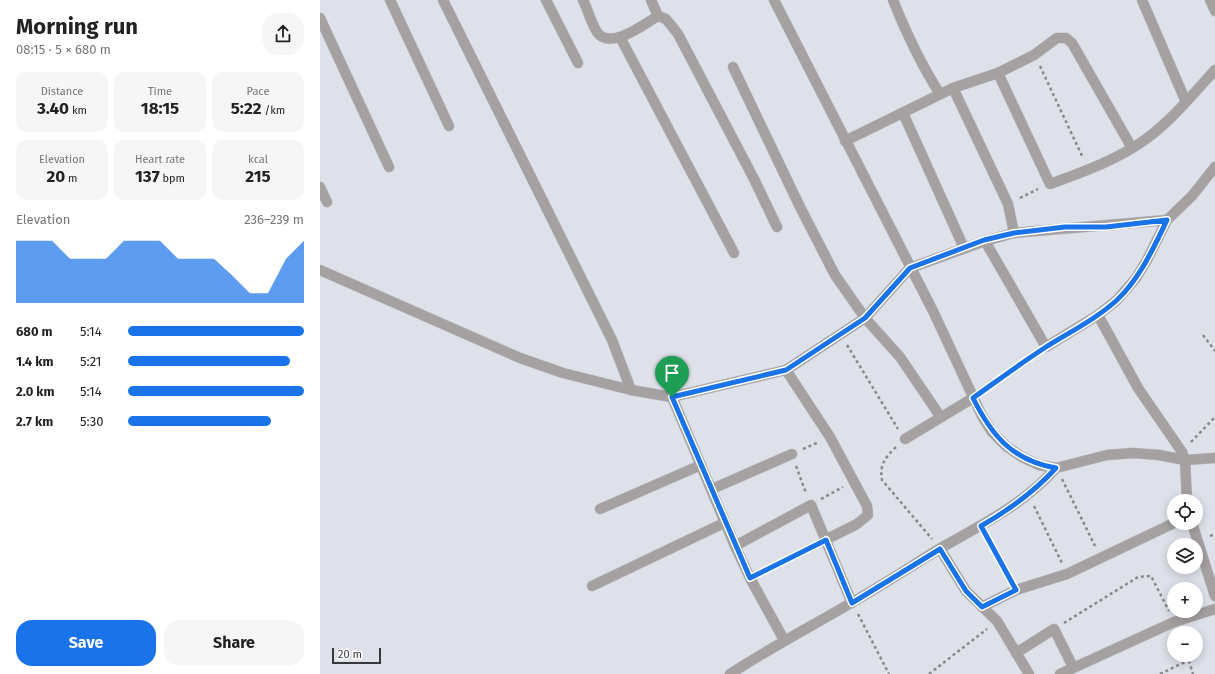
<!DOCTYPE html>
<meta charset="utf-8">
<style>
:root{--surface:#fff;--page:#f6f6f6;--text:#222;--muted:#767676;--accent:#1a73e8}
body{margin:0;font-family:"Fira Sans",sans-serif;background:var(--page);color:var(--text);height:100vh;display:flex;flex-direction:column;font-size:15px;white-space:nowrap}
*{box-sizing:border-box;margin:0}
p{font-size:13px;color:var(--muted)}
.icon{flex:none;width:22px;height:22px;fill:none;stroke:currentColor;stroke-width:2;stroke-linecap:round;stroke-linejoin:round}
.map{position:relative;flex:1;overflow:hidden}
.panel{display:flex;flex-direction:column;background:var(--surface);width:320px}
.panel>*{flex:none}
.tools{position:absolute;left:847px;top:494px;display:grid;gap:8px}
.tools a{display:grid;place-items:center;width:36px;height:36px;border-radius:50%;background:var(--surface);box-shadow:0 2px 10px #0003;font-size:20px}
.scale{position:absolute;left:12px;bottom:10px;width:49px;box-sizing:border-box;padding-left:4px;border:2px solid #37383b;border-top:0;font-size:11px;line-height:14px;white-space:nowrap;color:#37383b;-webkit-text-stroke:3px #fff;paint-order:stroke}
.pin{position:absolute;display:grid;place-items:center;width:34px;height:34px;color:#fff;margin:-41px -17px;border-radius:50% 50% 50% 0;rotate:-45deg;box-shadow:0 0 4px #0007}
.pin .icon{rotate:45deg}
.round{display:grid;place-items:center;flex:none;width:42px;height:42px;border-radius:16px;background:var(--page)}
.summary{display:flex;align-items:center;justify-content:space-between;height:68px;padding:0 16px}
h1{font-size:22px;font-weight:700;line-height:30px}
.stats{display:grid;grid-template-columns:repeat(3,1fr);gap:6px;height:68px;padding:4px 16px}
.stats div{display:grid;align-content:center;border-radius:10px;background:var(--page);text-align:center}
.stats b{font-size:17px;font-weight:700}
.stats small{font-size:11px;font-weight:400}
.stats p{font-size:11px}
.chart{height:112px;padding:8px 16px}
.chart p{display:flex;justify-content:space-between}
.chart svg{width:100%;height:72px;margin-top:4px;fill:var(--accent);opacity:.7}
.button{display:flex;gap:8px;margin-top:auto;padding:8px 16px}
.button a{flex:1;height:46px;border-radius:16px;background:var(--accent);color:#fff;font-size:16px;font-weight:700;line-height:46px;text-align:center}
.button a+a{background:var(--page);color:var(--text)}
ul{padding:0 16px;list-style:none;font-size:13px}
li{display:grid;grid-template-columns:64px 48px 1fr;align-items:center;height:30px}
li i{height:10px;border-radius:5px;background:var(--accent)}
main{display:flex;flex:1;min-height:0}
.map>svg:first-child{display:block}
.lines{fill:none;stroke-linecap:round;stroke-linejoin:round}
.street-casing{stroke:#bdbfc7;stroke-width:11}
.path{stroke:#87898f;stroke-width:2.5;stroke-dasharray:3 3;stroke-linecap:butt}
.street{stroke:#a5a1a0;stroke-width:10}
.route-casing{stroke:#fff;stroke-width:8}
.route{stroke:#1a73e8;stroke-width:5}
</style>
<main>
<section class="panel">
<div class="summary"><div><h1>Morning run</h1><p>08:15 · 5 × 680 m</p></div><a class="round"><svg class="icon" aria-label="share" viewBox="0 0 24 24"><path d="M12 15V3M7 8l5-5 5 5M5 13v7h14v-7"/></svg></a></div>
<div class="stats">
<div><p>Distance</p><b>3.40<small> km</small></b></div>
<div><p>Time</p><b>18:15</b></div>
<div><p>Pace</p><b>5:22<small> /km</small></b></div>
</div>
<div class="stats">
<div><p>Elevation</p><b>20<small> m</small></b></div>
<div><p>Heart rate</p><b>137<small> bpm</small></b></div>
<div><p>kcal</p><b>215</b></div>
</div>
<div class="chart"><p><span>Elevation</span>236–239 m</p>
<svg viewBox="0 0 160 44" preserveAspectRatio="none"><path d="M0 44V6L10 6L20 6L30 17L40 17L50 17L60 6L70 6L80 6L90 17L100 17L110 17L120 27L130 38L140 38L150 17L160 6V44z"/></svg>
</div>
<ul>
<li><b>680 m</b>5:14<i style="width:100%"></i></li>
<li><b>1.4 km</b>5:21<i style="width:92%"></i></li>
<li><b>2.0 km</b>5:14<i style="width:100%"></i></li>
<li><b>2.7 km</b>5:30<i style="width:81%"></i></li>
</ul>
<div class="button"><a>Save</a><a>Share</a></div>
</section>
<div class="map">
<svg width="895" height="674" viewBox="0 0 895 674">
<rect width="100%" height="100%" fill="#dee1ea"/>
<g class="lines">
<defs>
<g id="street">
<polyline points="70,0 129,126"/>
<polyline points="123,0 292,340 311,390"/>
<polyline points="226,0 258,63"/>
<path d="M263 0C268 10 271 23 277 32 290 51 324 24 338 16"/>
<polyline points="331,0 338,16 346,19 358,34 434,179 457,227"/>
<polyline points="454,0 613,311 662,416 672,432 686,446 702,457 719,465 736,468 787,455 813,453 839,455 865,460 895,458"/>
<path d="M573 0C587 35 600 63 620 94"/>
<polyline points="822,0 866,102"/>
<polyline points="890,0 895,11"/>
<polyline points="0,18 69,167"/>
<polyline points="300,37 414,253"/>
<polyline points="413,67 480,207 515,275 545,318 580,357 620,416"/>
<path d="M678 73 730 184C763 172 797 160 826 139 852 120 873 94 895 70"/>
<polyline points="633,88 688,204 694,233"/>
<polyline points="583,113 644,248"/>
<polyline points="525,141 633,88 678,73 714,55 737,38 746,38 752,43 812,148"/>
<polyline points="0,187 7,202"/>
<polyline points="665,241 726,347 778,315 797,300 816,278 827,260 847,220 872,196 895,167"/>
<polyline points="0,270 200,358 243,373 311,390 352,397 466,370 545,318 590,268 665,241 694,233 847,220"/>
<polyline points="778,315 818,388 862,452 865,460 867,501"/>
<polyline points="466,370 510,437 547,506 548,515 537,524 505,540"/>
<polyline points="352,397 415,546 430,578 464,640"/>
<polyline points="585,439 653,398"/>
<polyline points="392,489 472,454"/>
<polyline points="280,509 381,465"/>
<polyline points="872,523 895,596"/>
<polyline points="415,546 491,505 532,603"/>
<polyline points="620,549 646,591 677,621 709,674"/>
<polyline points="272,586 404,523"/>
<polyline points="662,607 696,590 747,574 854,523"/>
<polyline points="696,653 734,629 753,667"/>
<path d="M410 674C450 648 490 627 531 603 561 586 590 567 619 549 661 525 703 505 736 468"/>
<polyline points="740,674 854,622 895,609"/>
</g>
</defs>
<use href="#street" class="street-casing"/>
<g class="path">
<polyline points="720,66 763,158"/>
<polyline points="700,198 718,189"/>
<polyline points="883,335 895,351"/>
<polyline points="527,345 578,429"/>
<polyline points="663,390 717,353"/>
<polyline points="871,442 895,417"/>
<path d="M576 447C566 457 559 464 562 480L612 539"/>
<polyline points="483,449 499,442"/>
<polyline points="476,466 486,493"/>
<polyline points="742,479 775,546"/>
<polyline points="501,499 523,487"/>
<polyline points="714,506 742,563"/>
<polyline points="890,536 895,534"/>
<polyline points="667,537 691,580"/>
<polyline points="442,572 494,545"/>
<polyline points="538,614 569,674"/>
<polyline points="744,623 818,577 831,576 849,611"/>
<polyline points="867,655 873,674"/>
<polyline points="609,674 667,629"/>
<polyline points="840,674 869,660"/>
</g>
<use href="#street" class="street"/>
</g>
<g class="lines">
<defs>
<path id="route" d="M847 220C833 249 820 278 797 300 776 319 750 332 726 347 701 363 677 381 653 398 672 436 692 460 736 468 714 492 689 510 661 526L696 590 662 607 646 591 620 549 532 603 506 540 430 578 352 397 466 370 545 318 590 268 664 240 694 233 745 227H786Z"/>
</defs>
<use href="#route" class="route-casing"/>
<use href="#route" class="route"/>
</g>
</svg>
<div class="tools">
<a><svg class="icon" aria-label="locate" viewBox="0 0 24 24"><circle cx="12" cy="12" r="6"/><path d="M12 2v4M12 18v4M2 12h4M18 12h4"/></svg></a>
<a><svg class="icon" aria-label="layers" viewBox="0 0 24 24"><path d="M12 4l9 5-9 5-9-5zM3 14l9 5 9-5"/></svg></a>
<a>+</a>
<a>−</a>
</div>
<div class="scale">20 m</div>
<div class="pin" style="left:352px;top:397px;background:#1e9e55"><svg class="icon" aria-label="arrive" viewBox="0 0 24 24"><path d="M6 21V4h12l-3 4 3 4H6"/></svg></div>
</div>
</main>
